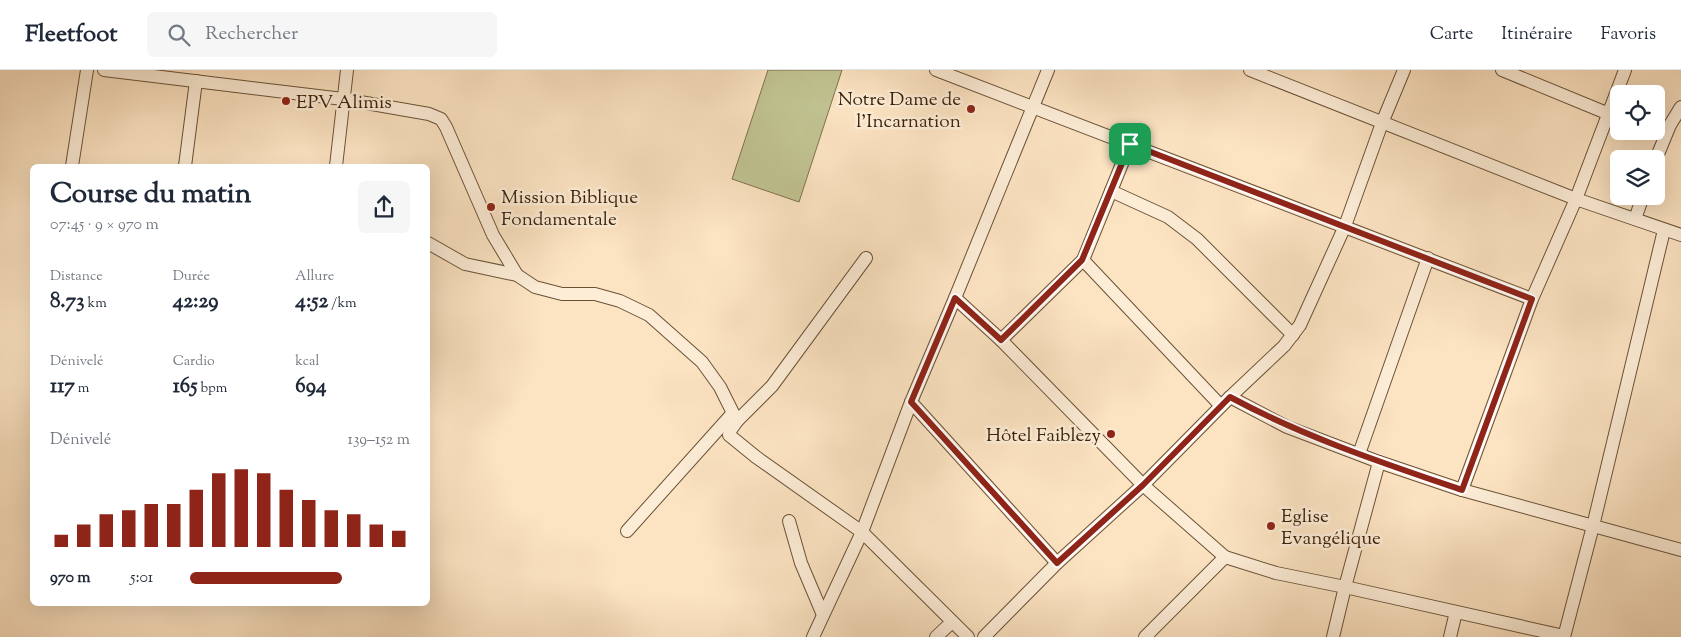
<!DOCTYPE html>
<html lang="fr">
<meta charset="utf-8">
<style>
:root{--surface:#fff;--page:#f6f6f7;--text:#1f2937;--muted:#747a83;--line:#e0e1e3;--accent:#8f2418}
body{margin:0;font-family:"Sorts Mill Goudy",serif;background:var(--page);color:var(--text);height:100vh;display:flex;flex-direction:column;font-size:19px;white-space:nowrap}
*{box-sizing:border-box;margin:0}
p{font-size:16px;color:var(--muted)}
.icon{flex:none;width:28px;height:28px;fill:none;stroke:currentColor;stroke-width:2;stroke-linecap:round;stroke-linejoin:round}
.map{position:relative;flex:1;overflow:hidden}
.drawer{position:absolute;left:30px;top:94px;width:400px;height:442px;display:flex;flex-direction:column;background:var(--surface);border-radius:8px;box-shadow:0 5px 20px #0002}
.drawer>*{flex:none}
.buttons{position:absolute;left:1610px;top:15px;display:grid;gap:10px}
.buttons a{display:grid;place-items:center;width:55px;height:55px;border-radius:8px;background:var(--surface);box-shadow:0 5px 20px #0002;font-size:25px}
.pin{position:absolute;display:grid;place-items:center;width:42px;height:42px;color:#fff;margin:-21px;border-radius:10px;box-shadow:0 2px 8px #0006}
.round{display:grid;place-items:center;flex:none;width:52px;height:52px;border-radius:8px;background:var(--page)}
.headline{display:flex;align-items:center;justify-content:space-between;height:85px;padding:0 20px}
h1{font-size:28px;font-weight:700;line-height:38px}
.figures{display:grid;grid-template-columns:repeat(3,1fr);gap:8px;height:85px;padding:5px 20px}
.figures div{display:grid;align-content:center}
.figures b{font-size:21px;font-weight:700}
.figures small{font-size:14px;font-weight:400}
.figures p{font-size:14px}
.chart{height:140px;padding:10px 20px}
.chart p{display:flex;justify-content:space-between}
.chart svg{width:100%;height:90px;margin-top:5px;stroke:var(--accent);stroke-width:6}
ul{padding:0 20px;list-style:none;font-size:16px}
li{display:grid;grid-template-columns:80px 60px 1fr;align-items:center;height:38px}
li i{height:12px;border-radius:6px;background:var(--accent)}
header{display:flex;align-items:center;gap:30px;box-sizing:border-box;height:70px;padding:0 25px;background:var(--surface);border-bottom:1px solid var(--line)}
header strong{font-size:24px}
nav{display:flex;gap:28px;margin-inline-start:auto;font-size:18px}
.search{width:350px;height:45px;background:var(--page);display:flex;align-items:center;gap:12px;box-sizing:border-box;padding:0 18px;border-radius:8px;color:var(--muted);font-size:19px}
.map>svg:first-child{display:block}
.green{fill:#c1c392;stroke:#7e724e}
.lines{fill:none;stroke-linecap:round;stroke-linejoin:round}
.minor-casing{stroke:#6a5237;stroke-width:14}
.minor{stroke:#fdedd7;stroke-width:12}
.route-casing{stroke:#fff;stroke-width:10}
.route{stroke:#8f2418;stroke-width:6}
.poi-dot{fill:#8f2418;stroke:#fdedd7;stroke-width:2}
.labels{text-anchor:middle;stroke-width:5;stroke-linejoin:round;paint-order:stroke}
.poi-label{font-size:19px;fill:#3a2209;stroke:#fdedd7;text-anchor:start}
</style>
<header>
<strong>Fleetfoot</strong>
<div class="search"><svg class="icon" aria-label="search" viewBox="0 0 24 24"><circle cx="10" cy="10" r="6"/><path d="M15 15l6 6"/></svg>Rechercher</div>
<nav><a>Carte</a><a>Itinéraire</a><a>Favoris</a></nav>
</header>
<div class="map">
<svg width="1681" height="567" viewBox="0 0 1681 567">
<rect width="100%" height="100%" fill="#fce3c2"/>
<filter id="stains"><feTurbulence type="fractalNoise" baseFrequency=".004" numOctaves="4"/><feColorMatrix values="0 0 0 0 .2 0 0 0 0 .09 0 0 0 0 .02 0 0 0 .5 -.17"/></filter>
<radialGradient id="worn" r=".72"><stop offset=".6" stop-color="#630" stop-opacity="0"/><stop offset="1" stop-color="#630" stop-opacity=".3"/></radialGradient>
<polygon class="green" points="768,0 842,0 799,132 732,109"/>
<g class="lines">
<defs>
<g id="minor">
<polyline points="104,0 343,29 429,44 441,49 446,57 493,165 517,205"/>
<polyline points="936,0 1532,229"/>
<polyline points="1250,0 1576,129 1681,165"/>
<polyline points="1502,0 1609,44"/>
<polyline points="1656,89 1670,55 1681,37"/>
<polyline points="72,96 87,0"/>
<polyline points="185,96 196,11"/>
<polyline points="336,96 347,0"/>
<polyline points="1111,121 1168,147 1197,169 1293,265"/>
<polyline points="1635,149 1643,126"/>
<polyline points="428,173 465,194 517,205 535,217 562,224 595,224 620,231 649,245 702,292 720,317 737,351"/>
<polyline points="866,188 772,316 737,351 730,361 729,365 756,387 862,462 968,567"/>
<polyline points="1083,190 1221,336"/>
<polyline points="955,228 1001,270 1143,415 1225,487 1145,567"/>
<polyline points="1001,270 1083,190 1130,74"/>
<polyline points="1230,327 1287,357 1379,392 1462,420 1681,480"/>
<polyline points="911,332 1057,493"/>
<polyline points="1359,384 1428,188"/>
<polyline points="1462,420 1532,229 1576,129 1625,0"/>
<polyline points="789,451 801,493 823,545"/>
<polyline points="627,461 732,344"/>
<polyline points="1225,487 1276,503 1345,517 1564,566"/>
<polyline points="813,567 862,462 911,332 955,228 1048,0"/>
<polyline points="936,567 952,552"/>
<polyline points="984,567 1057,493 1143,415 1230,327 1284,276 1300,255 1345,156 1382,53 1404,0"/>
<polyline points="1333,567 1345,517 1379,392"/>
<polyline points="1450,567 1456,542"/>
<polyline points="1564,567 1593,456 1664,160"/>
</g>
</defs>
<use href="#minor" class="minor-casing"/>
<use href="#minor" class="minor"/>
</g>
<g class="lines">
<defs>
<path id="route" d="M1130 74 1532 229 1462 420C1383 393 1304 367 1230 327L1143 415 1057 493 911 332 955 228 1001 270 1082 190Z"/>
</defs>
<use href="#route" class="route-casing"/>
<use href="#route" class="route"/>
</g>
<g class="poi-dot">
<circle cx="286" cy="31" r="5"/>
<circle cx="971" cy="39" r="5"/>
<circle cx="491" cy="137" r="5"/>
<circle cx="1111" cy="364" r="5"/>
<circle cx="1271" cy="456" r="5"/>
</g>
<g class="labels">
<g class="poi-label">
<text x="961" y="35" text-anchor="end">Notre Dame de<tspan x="961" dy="22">l’Incarnation</tspan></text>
<text x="296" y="38">EPV Alimis</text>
<text x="501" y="133">Mission Biblique<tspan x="501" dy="22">Fondamentale</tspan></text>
<text x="1101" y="371" text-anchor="end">Hôtel Faiblezy</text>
<text x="1281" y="452">Eglise<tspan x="1281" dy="22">Evangélique</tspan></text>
</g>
</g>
<rect width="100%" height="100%" filter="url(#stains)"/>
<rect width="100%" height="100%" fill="url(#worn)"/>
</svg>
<div class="buttons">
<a><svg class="icon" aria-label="locate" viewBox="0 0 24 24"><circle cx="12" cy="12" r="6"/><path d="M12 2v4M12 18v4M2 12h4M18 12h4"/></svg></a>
<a><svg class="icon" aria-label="layers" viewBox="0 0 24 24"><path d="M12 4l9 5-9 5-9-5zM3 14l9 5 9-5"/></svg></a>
</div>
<div class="pin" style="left:1130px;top:74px;background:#1e9e55"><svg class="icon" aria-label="arrive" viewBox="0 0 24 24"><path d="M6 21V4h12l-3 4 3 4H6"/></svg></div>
<section class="drawer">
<div class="headline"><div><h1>Course du matin</h1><p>07:45 · 9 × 970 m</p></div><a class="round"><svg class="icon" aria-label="share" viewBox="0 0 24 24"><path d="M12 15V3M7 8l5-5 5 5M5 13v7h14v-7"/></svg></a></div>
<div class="figures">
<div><p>Distance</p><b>8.73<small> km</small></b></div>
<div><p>Durée</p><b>42:29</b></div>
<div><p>Allure</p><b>4:52<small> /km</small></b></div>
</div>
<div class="figures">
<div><p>Dénivelé</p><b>117<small> m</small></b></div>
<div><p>Cardio</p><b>165<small> bpm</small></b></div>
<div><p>kcal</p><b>694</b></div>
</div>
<div class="chart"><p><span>Dénivelé</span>139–152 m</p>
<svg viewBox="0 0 160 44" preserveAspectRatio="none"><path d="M5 44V38M15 44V33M25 44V28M35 44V26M45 44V23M55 44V23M65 44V16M75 44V8M85 44V6M95 44V8M105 44V16M115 44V21M125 44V26M135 44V28M145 44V33M155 44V36"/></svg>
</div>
<ul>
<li><b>970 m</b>5:01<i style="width:69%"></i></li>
</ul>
</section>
</div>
